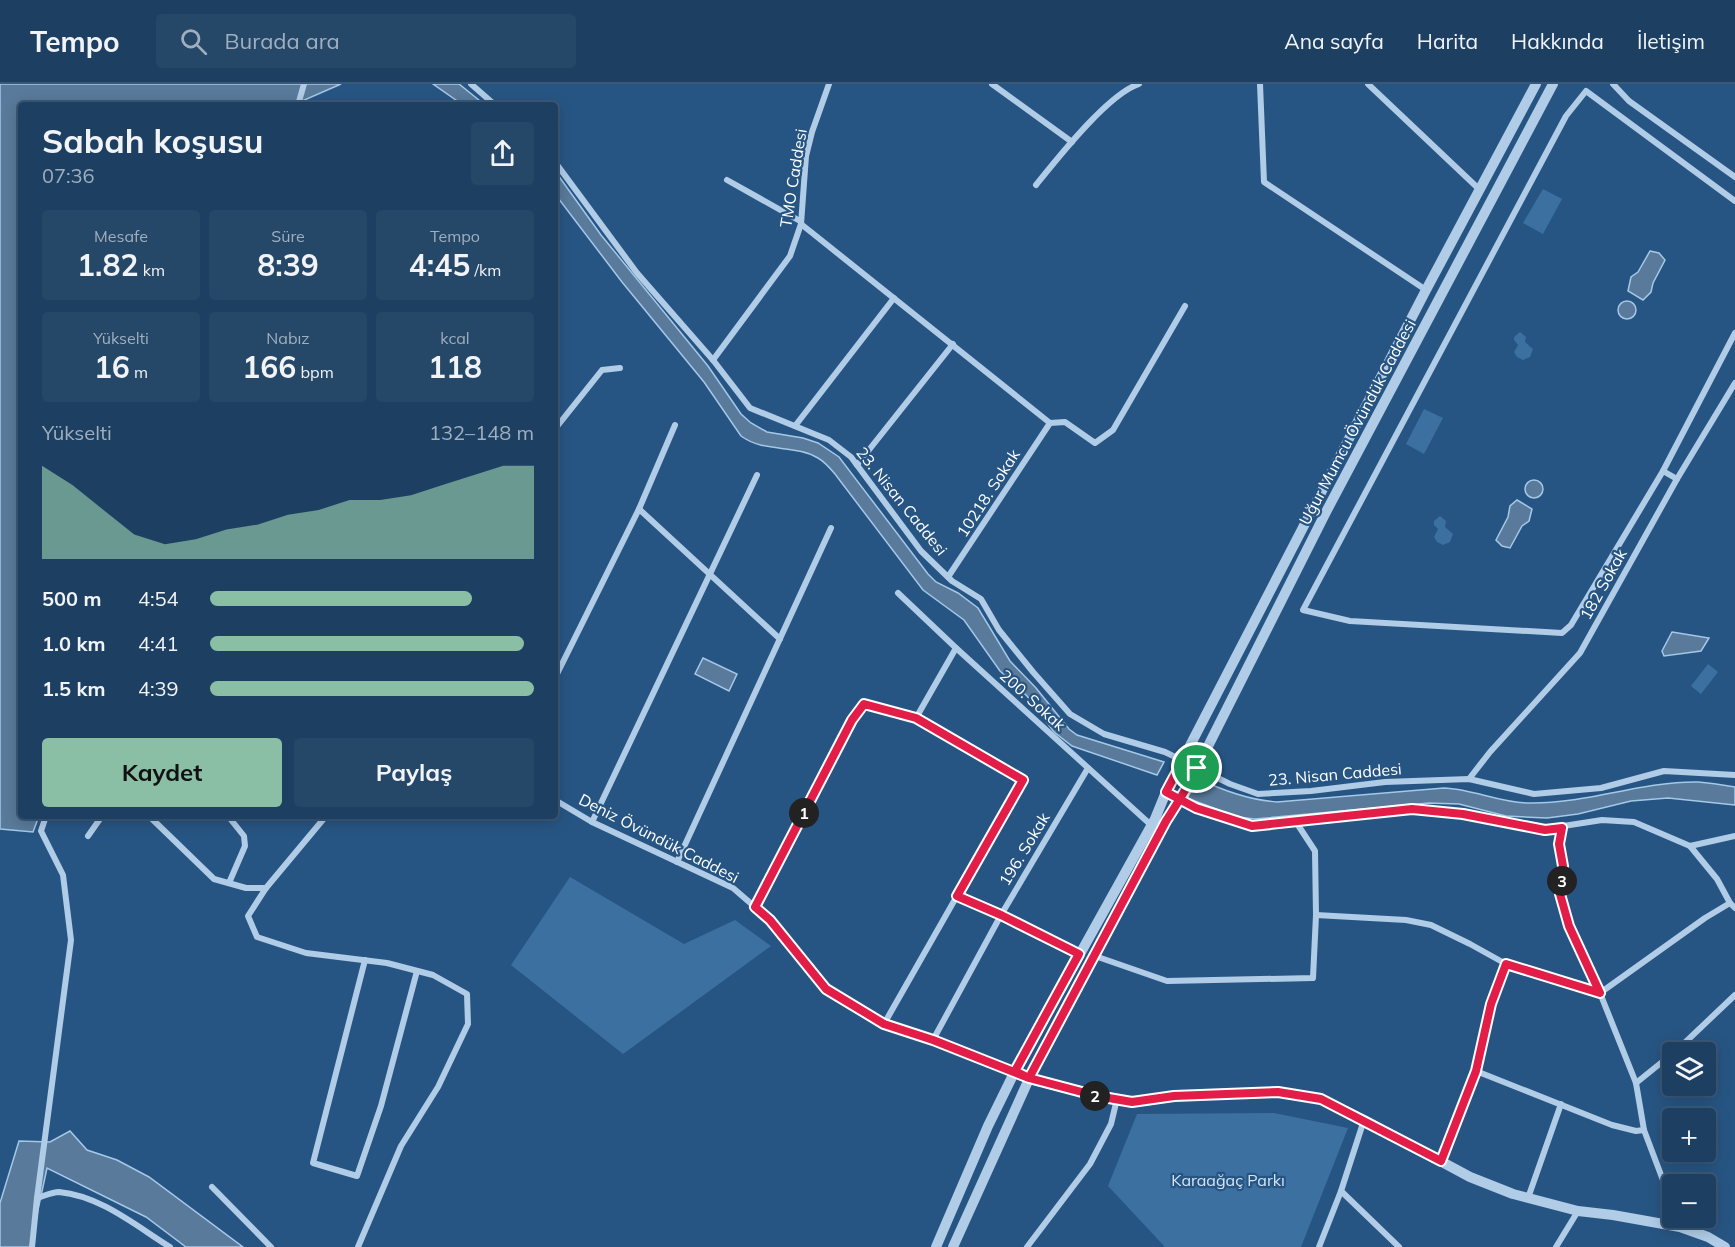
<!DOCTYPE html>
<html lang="tr">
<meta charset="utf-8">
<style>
:root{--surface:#1d4062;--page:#254768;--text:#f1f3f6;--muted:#a0afbe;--line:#3b5977;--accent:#8abfa5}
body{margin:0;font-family:Mulish,sans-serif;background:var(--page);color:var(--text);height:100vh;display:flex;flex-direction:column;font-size:22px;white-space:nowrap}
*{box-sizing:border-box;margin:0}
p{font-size:20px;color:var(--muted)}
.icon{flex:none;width:33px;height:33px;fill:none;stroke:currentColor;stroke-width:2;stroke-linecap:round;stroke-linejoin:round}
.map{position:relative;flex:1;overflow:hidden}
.panel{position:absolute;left:18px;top:18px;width:540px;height:717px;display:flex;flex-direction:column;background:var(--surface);border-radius:6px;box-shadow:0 3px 15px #0003,0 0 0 2px var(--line)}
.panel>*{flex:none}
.fabs{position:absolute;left:1662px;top:958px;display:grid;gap:12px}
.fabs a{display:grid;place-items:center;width:54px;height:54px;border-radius:6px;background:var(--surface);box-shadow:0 3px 15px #0003,0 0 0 2px var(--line);font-size:30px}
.pin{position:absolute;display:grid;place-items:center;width:51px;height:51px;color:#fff;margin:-26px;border:3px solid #fff;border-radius:50%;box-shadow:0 2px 6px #0007}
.km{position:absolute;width:30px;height:30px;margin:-15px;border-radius:50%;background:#222;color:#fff;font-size:16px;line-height:30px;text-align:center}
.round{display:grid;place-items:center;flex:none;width:63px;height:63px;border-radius:6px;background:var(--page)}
.summary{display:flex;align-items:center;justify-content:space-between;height:102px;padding:0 24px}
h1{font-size:33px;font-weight:700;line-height:45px}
.metrics{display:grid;grid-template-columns:repeat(3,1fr);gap:9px;height:102px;padding:6px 24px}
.metrics div{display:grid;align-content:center;border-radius:6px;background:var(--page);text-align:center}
.metrics b{font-size:30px;font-weight:700}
.metrics small{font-size:16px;font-weight:400}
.metrics p{font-size:16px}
.chart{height:168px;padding:12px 24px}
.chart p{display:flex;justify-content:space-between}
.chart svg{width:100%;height:108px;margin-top:6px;fill:var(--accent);opacity:.7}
.primary-button{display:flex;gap:12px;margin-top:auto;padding:12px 24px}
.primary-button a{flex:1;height:69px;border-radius:6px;background:var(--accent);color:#111;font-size:24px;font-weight:700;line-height:69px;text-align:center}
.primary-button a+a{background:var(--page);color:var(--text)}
ul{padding:0 24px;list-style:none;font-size:20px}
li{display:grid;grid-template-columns:96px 72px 1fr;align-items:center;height:45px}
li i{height:15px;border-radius:8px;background:var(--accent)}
header{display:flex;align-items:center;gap:36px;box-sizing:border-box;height:84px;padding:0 30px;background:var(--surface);border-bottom:2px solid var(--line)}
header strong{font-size:28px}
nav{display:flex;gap:33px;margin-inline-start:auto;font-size:21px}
.search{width:420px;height:54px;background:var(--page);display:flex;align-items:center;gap:15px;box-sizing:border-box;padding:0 21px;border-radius:6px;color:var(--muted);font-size:22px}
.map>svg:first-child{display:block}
.green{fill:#3b70a0}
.water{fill:#597a9a;stroke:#a4c8e8;stroke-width:1.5}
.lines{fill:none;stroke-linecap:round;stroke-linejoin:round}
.minor{stroke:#b0cce7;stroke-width:6}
.tertiary{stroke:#b0cce7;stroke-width:10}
.route-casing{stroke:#fff;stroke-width:12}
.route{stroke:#e11d48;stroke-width:8}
.labels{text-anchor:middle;stroke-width:4.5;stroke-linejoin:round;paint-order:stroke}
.street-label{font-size:16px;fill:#fff;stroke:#275583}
.park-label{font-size:16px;fill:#d3e5f6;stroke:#275583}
</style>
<header>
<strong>Tempo</strong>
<div class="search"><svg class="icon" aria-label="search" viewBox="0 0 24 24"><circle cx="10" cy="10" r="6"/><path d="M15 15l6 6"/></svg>Burada ara</div>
<nav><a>Ana sayfa</a><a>Harita</a><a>Hakkında</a><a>İletişim</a></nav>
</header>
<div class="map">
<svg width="1735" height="1163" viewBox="0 0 1735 1163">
<rect width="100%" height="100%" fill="#275583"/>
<g class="green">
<polygon points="1543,105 1562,115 1543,150 1523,139"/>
<polygon points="1520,248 1526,253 1525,258 1533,265 1530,273 1523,276 1517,273 1514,268 1518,261 1514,256 1514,253"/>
<polygon points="1424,325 1443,334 1424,370 1406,360"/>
<polygon points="1440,432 1446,437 1445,443 1453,450 1450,458 1443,461 1437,458 1434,453 1438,445 1434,441 1434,437"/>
<polygon points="1708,580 1718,588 1701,610 1691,602"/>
<polygon points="570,793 684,860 735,836 771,862 623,970 511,881"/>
<polygon points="1274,1029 1348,1044 1301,1163 1165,1163 1108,1102 1137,1030"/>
</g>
<g class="water">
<polygon points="0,0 341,0 293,21 21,21 21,732 39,732 33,748 0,745"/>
<polygon points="433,0 459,0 485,21 463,21"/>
<path d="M555 87 601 151 708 282 741 330 751 339 767 348 803 354 818 359 839 373 928 490 936 498 958 509 978 524 1010 577 1036 604 1069 645 1077 651 1164 678 1157 691 1072 662 1054 648 1027 612 1000 587 964 536 923 506 835 390C830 384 825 378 818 374 794 360 764 369 741 352L704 298 622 198 555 110Z"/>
<polygon points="1650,167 1659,169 1665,176 1653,199 1651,208 1643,216 1628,207 1631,193 1638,188"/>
<circle cx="1627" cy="226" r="9"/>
<circle cx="1534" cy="405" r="9"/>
<polygon points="1517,416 1532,425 1529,437 1522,442 1510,464 1502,462 1496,456 1508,433 1510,422"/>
<polygon points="1672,548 1709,554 1701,567 1664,572 1662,567"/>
<polygon points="703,574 737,590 729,607 695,590"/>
<path d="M1199 695C1224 707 1249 716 1277 718L1444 704C1473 705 1500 719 1529 719 1586 720 1642 697 1698 698 1710 699 1723 701 1735 703V721L1668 714 1631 717 1578 730 1547 734 1506 732 1459 720 1429 719 1255 735 1237 733 1187 714Z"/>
<polygon points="70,1047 87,1066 117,1076 149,1093 243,1163 186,1163 146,1133 47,1084 30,1163 0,1163 0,1119 19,1057 50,1058"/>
</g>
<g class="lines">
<g class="minor">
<polyline points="471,0 495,21"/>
<polyline points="992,0 1072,58"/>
<polyline points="1260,0 1264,98 1426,206"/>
<polyline points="1368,0 1480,106"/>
<polyline points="1613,0 1629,17 1735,93"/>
<polyline points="298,21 304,0"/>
<polyline points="555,78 637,189 713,276 750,324 829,356 851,373 921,467 952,497 981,515 999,546 1033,588 1070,630 1104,650 1165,668 1230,700 1258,710 1311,707 1385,698 1469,695 1534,710 1601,704 1664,687 1735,691"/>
<polyline points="727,96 800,137"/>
<path d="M1036 101C1057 75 1108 10 1139 0"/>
<polyline points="801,140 1050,339 1065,338 1095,359 1113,346 1185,222"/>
<polyline points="713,276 790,172 801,140 806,72 812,48 829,0"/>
<polyline points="795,342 894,214"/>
<polyline points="555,345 602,286 620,284"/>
<polyline points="857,381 953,260"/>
<polyline points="1663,387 1735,249"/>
<polyline points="1677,395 1663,387 1571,541 1562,549 1350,537 1303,526 1566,32 1586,7 1735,117"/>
<polyline points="639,425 780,555"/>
<polyline points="948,493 1050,339"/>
<polyline points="898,509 956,564 1151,741"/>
<polyline points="555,594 639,425 675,341"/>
<polyline points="916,634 956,564"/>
<polyline points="1469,695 1490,668 1580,569 1677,395 1735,299"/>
<polyline points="1166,708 1196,724 1225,735 1252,742 1412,725 1463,730 1544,745 1602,736 1634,738 1690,762 1717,795 1730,819 1735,824"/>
<polyline points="555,716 592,738 733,804 770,836 826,905 855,923 884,940 933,956 1015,987"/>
<polyline points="149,732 214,795 246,804 266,804"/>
<polyline points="228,732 244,752 245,762 229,799"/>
<polyline points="326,732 266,804 248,832 257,853 306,869 387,879 433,891 467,910 468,940 438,1003 401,1062 358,1163"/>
<polyline points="592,738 757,391"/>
<polyline points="1562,744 1559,760 1563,782 1560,810 1569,842 1600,909 1636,999 1644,1046 1672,1120"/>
<polyline points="88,752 102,732"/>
<polyline points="1690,762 1735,752"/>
<polyline points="677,778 831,444"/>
<polyline points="957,812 1001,831 1079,870"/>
<polyline points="755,823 852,636 864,619 916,634 1023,696 884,940"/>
<polyline points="1316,831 1406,836 1431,841 1470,860 1506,880 1600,909 1705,834 1730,819"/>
<polyline points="1095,872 1167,897 1313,894 1316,831 1315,767 1296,738"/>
<polyline points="365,876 313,1079 357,1092 381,1022 417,887"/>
<polyline points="933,956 1001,831 1088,684"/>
<polyline points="1674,969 1735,911"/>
<polyline points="1476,987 1612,1041 1636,1047 1644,1046"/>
<polyline points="1636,999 1672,970"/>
<polyline points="1441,1077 1476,987 1491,920 1506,880"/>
<polyline points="212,1103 271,1163"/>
<polyline points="1341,1107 1399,1163"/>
<path d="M37 1114C44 1112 52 1108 59 1108 101 1112 136 1142 170 1163"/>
<polyline points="1528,1114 1561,1020"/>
<polyline points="1677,1134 1680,1143"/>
<polyline points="32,1163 37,1114 71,856 63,791 41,747 46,732"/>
<polyline points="1027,1163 1090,1080 1111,1040 1117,1015"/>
<polyline points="1319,1163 1341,1107 1364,1036"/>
<polyline points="1556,1163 1578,1127"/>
</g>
<g class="tertiary">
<polyline points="1015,987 1029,995 1097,1012 1132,1018 1174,1012 1278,1008 1321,1015 1364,1036 1470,1093 1513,1110 1578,1127 1613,1131 1680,1143 1708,1153 1725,1163"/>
<polyline points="936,1163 988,1042 1015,987 1155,735 1166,708 1426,206 1536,0"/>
<polyline points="953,1163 1029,995 1166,737 1193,692 1326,428 1553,0"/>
</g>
</g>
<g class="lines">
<defs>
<path id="route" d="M1197 684C1188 703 1177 720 1166 737L1029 994 933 956 884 940 826 905 770 836 755 823 852 636 864 620 916 634 1023 696 957 812 1001 831 1079 870 1015 987 1029 994 1097 1012 1132 1018 1174 1012 1278 1008 1321 1015 1441 1077 1476 987 1491 920 1506 880 1600 909 1569 842 1560 810 1563 782 1559 760 1562 744 1545 746 1463 730 1412 725 1252 742 1196 724 1166 708 1183 676 1197 684"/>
</defs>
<use href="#route" class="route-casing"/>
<use href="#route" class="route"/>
</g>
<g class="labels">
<g class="street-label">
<text transform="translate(793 94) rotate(-81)" y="6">TMO Caddesi</text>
<text transform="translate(1357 338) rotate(-62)" y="6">Uğur Mumcu Övündük Caddesi</text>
<text transform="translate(988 409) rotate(-57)" y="6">10218. Sokak</text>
<text transform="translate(902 417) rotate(51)" y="6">23. Nisan Caddesi</text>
<text transform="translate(1603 500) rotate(-61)" y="6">182 Sokak</text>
<text transform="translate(1033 616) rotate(42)" y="6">200. Sokak</text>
<text transform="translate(1335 690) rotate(-5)" y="6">23. Nisan Caddesi</text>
<text transform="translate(659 754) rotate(27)" y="6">Deniz Övündük Caddesi</text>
<text transform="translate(1024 765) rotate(-59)" y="6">196. Sokak</text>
</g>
<g class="park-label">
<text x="1228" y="1102">Karaağaç Parkı</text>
</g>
</g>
</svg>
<div class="fabs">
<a><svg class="icon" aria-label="layers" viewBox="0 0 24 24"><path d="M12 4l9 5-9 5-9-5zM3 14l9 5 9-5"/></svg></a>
<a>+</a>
<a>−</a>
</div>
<div class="pin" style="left:1197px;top:684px;background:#1e9e55"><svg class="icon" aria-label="arrive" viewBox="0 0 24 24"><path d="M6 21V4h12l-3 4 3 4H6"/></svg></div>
<b class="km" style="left:804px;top:729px">1</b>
<b class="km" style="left:1095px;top:1012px">2</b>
<b class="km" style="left:1562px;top:797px">3</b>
<section class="panel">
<div class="summary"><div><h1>Sabah koşusu</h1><p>07:36</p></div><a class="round"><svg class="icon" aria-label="share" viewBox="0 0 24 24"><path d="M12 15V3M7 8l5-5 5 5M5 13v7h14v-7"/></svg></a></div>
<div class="metrics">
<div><p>Mesafe</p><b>1.82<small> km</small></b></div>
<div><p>Süre</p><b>8:39</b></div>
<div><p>Tempo</p><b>4:45<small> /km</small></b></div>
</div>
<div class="metrics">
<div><p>Yükselti</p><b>16<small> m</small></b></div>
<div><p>Nabız</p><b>166<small> bpm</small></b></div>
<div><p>kcal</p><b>118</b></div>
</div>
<div class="chart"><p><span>Yükselti</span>132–148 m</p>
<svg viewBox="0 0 160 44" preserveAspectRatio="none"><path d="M0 44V6L10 14L20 24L30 34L40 38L50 36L60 32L70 30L80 26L90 24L100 20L110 20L120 18L130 14L140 10L150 6L160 6V44z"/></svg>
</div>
<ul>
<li><b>500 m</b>4:54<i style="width:81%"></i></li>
<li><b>1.0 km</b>4:41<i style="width:97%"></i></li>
<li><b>1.5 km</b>4:39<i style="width:100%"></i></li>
</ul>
<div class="primary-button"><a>Kaydet</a><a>Paylaş</a></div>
</section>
</div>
